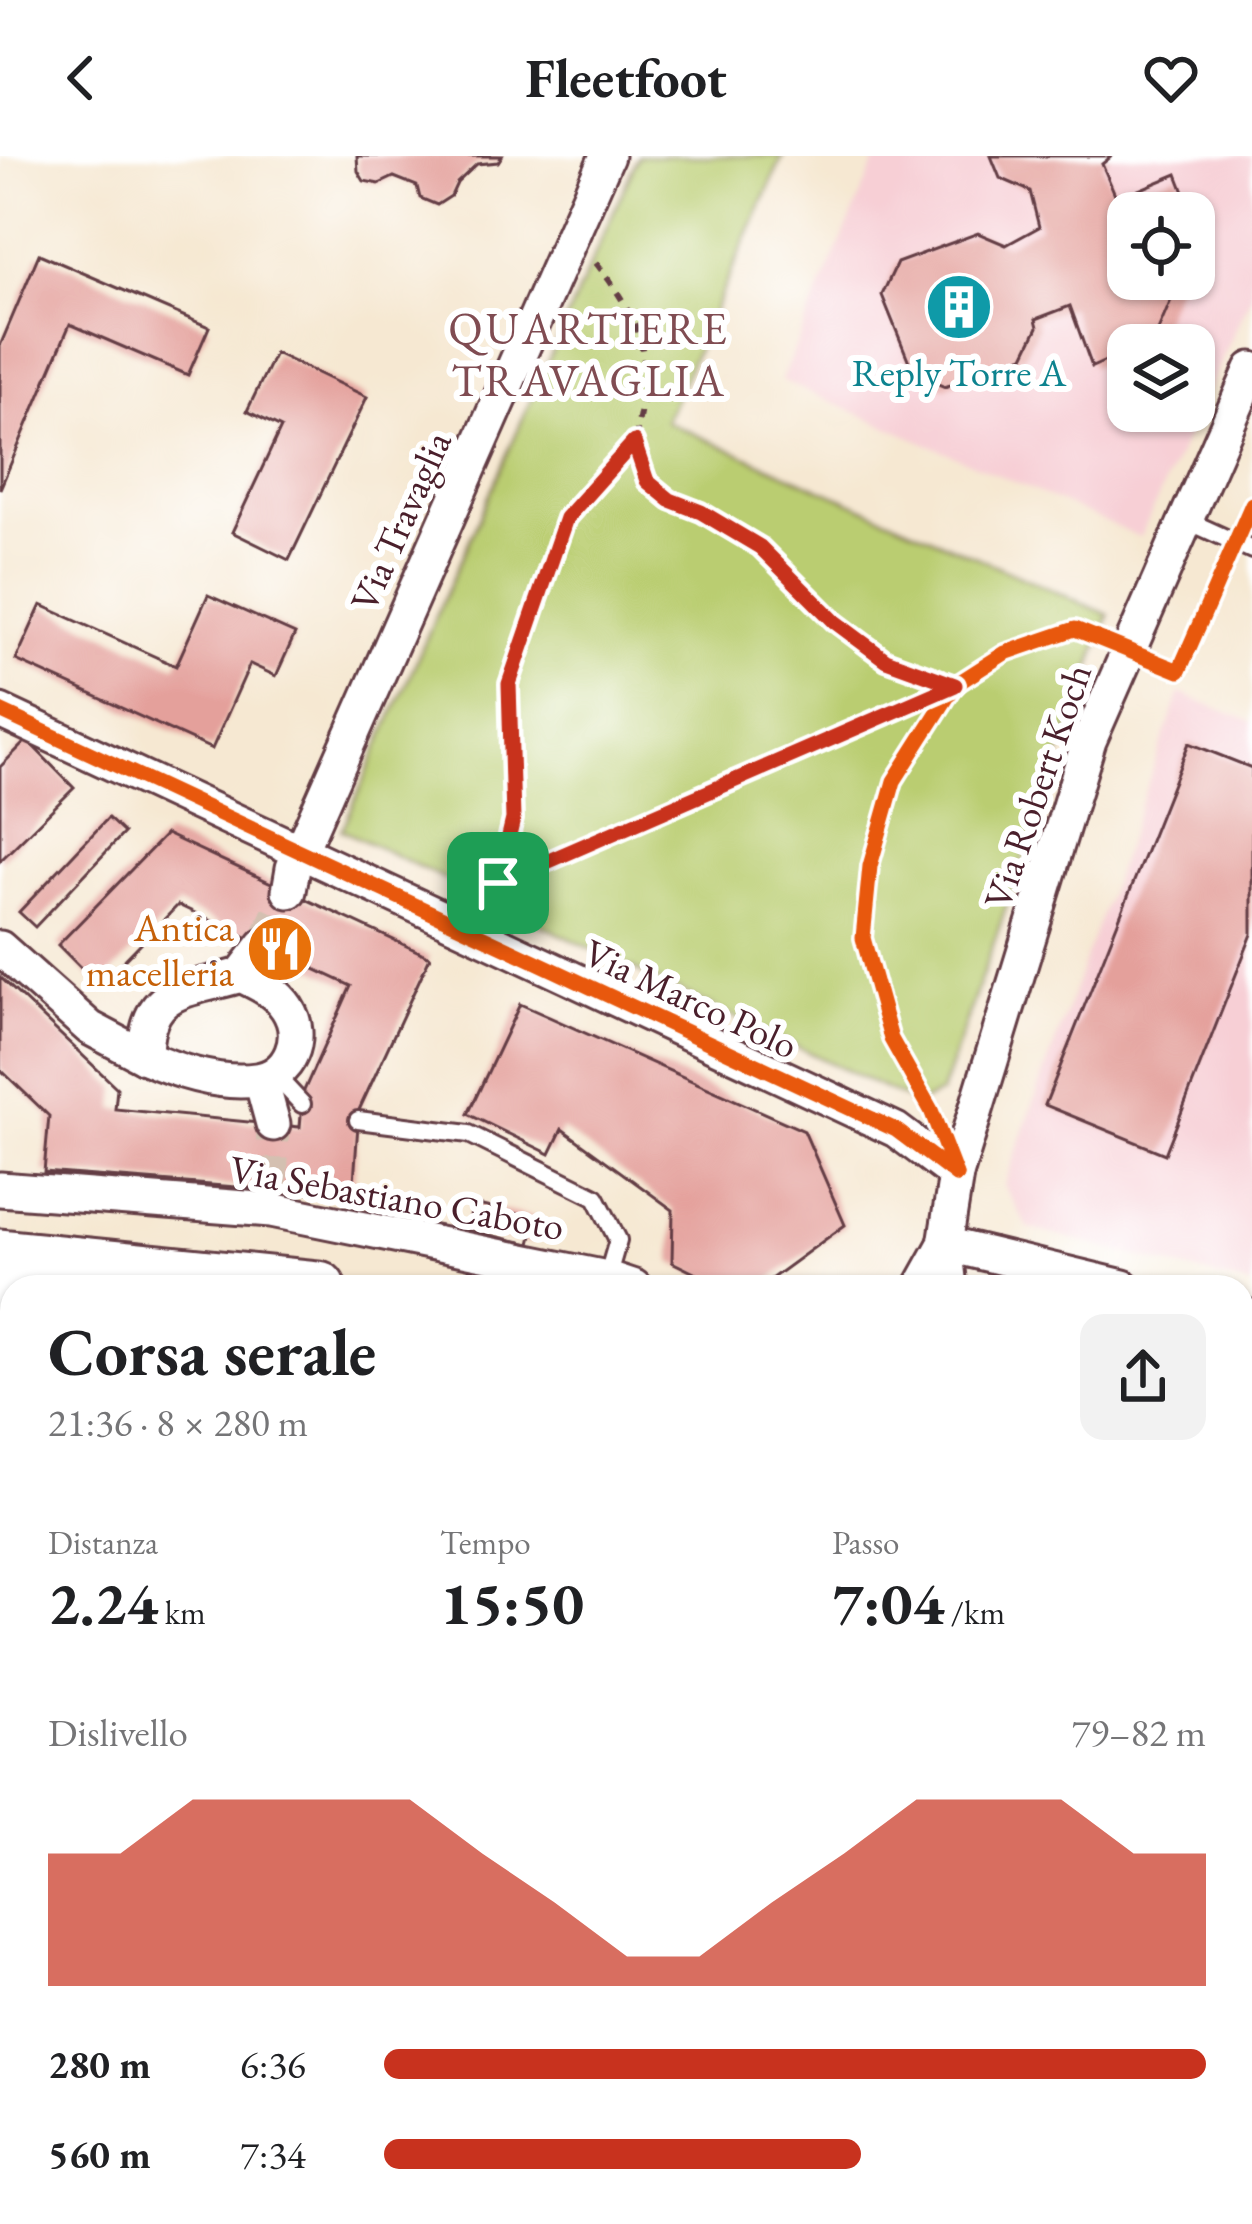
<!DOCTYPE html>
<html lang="it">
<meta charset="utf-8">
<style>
:root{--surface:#fff;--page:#f2f2f2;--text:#202124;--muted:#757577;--accent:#c8321e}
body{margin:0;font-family:"EB Garamond",serif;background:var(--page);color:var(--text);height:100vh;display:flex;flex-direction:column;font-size:45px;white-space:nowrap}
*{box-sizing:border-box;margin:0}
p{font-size:39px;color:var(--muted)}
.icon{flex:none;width:66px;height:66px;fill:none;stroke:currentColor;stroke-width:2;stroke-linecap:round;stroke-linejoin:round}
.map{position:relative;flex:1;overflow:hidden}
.sheet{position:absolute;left:0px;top:1119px;width:1254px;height:951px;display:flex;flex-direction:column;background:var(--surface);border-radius:36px 36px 0 0;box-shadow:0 3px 9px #0004}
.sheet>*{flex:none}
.fabs{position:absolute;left:1107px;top:36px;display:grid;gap:24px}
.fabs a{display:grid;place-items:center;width:108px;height:108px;border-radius:24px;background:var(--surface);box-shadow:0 3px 9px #0004;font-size:60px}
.pin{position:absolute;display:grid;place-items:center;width:102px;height:102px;color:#fff;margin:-51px;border-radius:24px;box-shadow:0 6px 18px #0006}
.round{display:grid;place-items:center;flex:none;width:126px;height:126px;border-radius:24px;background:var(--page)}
.head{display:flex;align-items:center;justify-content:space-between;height:204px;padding:0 48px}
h1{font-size:66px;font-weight:700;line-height:90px}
.stats{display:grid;grid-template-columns:repeat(3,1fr);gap:18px;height:204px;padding:12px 48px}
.stats div{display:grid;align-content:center}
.stats b{font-size:60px;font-weight:700}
.stats small{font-size:33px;font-weight:400}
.stats p{font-size:33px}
.chart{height:336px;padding:24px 48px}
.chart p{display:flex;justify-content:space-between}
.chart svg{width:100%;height:216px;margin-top:12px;fill:var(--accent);opacity:.7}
ul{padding:0 48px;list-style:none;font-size:39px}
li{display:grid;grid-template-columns:192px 144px 1fr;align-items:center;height:90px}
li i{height:30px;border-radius:15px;background:var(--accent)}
header{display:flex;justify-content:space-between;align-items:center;height:156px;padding:0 48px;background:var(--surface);font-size:54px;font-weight:700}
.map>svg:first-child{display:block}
.built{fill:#f7cfd5;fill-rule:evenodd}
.green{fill:#bacd71;stroke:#82764e;stroke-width:3}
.building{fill:#e4a09b}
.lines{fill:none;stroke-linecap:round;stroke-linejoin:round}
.street-tunnel{stroke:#d4c0b1;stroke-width:33;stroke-dasharray:33 16;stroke-linecap:butt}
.lane-casing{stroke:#643d44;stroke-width:22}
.street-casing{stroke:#643d44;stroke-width:39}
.secondary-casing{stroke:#643d44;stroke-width:54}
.primary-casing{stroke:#643d44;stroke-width:57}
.path{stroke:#643d44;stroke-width:6;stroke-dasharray:9 9;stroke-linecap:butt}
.lane{stroke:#fff;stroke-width:16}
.street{stroke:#fff;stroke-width:33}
.secondary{stroke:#fff;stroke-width:48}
.primary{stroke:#fff;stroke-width:51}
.tram{stroke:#4a1f2b;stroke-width:3}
.cycleway-casing{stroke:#fff;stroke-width:22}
.cycleway{stroke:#e8590c;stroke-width:15}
.route-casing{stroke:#fff;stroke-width:24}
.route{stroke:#c8321e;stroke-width:15}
.labels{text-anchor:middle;stroke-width:12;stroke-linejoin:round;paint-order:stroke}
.culture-label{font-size:39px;fill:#0d838f;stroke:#fff}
.street-label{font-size:39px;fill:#4a1f2b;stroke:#fff}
.food-label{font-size:39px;fill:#c56008;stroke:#fff;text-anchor:end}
.quarter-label{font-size:45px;letter-spacing:3px;fill:#804c52;stroke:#fff}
</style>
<header><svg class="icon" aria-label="back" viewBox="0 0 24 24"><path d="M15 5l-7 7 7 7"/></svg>Fleetfoot<svg class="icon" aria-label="heart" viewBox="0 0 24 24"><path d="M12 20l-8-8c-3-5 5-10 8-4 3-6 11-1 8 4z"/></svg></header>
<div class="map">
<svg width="1252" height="2068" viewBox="0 0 1252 2068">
<rect width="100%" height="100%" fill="#fff"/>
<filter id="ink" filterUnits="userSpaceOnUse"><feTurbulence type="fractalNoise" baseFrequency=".00833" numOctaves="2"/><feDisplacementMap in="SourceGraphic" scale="24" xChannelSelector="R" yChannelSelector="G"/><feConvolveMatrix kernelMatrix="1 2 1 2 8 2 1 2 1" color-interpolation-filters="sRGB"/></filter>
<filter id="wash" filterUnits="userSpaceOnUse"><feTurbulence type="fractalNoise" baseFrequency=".004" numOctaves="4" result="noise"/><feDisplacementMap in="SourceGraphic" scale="48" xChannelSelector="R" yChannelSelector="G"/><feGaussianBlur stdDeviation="2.7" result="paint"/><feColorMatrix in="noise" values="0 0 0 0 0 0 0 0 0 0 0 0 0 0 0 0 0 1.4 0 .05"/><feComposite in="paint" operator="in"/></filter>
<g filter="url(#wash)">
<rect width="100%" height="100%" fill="#f6e8d2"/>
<g class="built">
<path d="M878 0H1252V138L1140 381 781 224ZM1128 57H1194V123H1128ZM1128 189H1194V255H1128Z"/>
<polygon points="1180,537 1252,566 1252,1130 1028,1072 1004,1030"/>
<polygon points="0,1173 12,1174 12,1502 0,1496"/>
</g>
<g class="green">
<polygon points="638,0 783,0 665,265 1109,459 941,937 917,948 342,674"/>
<polygon points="678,2058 786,2058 788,2068 675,2068"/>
<polygon points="1007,2058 1170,2058 1183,2068 995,2068"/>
</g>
<g id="blocks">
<g class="building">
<polygon points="357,0 502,0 498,6 477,8 457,27 451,40 437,49 420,42 417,30 394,21 379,28 364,25 358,15"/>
<polygon points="991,0 1112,0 1102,8 1117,43 1177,18 1192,57 1128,57 1128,123 1180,123 1154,184 1128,189 1128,195 1092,211 1070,150 1036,163 1038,171 1024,200 945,231 914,218 882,139 897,107 978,77 1006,89 1039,71 1030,35 1000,22"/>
<polygon points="39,98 209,171 188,219 70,168 0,333 0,190"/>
<polygon points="275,197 367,241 289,404 232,376 281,272 247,255"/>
<polygon points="208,439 295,478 276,520 250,508 212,593 16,504 41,449 176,510"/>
<polygon points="27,584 74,632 0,705 0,611"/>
<polygon points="1189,587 1252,612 1252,778 1165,998 1045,949"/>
<polygon points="108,662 124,677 35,771 19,756"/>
<polygon points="166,678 430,801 359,954 353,1040 44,1016 49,960 0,913 0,821 117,932 115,953 300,971 303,937 351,830 178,749 99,830 58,789"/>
<polygon points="520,848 804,975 845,1069 760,1131 723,1131 672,1106 673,1054 562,973 550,998 468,958"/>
<polygon points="473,1048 536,1062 530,1088 467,1074"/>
<polygon points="1242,1201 1252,1204 1252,1276 1242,1274"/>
<polygon points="12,1303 12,1457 0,1451 0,1331"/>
<polygon points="0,1875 12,1880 12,1952 0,1946"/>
<polygon points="0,1964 12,1969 12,2014 0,2009"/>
<polygon points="0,2041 12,2047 12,2058 38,2058 60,2068 0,2066"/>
<polygon points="108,2058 180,2058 202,2068 130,2068"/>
<polygon points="252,2058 394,2058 390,2068 275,2068"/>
<polygon points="894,2058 920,2058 908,2068 887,2068"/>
</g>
</g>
</g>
<g filter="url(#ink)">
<use href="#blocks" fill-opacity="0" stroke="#643d44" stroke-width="3"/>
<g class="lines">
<g class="street-tunnel">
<polyline points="264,789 289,735"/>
<polyline points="271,1035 273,968"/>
</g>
<defs>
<g id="lane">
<polyline points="1186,364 1252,394"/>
<polyline points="274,918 302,948"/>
<polyline points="358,964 469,978 596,1041 618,1084 607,1122"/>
<polyline points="1242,1242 1252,1245"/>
<polyline points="1242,1462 1252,1460"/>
<polyline points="0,1482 12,1487"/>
<polyline points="474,2068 478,2058"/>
</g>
<g id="street">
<polyline points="0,555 896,974 956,1019"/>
<polyline points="289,735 293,712 607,0"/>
<polyline points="0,792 90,872 145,901"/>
<path d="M241 819C259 828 276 835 287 852 306 881 290 920 256 924 219 929 177 915 145 901 145 830 186 836 241 819Z"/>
<polyline points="241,819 264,789"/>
<polyline points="261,924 273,968"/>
<polyline points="0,1033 271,1054 607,1122 634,1131"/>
<polyline points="945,1088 1123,1131"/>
<polyline points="921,1131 945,1088"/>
<polyline points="950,1131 945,1088 956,1019 1089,585 1252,213"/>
<polyline points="1242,1159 1252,1162"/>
<polyline points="0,1196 12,1197"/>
<polyline points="0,1759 12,1764"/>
</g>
<g id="secondary">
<polyline points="550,2068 555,2058"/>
<polyline points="622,2068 626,2058"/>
</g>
<g id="primary">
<polyline points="0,1099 319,1131"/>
<polyline points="0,1149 12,1150"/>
<polyline points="1242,1327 1252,1329"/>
<polyline points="1242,1406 1252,1408"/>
</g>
</defs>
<use href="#lane" class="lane-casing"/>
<use href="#street" class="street-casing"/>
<use href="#secondary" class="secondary-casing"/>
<use href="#primary" class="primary-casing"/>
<g class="path">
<path d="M596 107C626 145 649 182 644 232 641 267 627 287 646 321 659 344 729 371 755 387 785 407 807 441 834 465 870 497 910 513 955 529"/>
<polyline points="498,727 952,530"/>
<polyline points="490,748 513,663 509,528 566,361 634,286"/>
</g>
<use href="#lane" class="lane"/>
<use href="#street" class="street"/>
<use href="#secondary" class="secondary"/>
<use href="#primary" class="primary"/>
<g class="tram">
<polyline points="1193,2058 1203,2068"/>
<polyline points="936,2068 946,2058"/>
<polyline points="971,2068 982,2058"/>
</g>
<defs>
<g id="cycleway">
<polyline points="0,555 896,974 956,1019"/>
<polyline points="956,1019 931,954 891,883 863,782 870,710 894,625 955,529 1005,497 1075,473 1179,515 1252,348"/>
</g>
</defs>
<use href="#cycleway" class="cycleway-casing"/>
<use href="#cycleway" class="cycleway"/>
</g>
</g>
<g class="lines" filter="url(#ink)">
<defs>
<polygon id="route" points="634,286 647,325 670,344 701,356 760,391 835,466 886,504 955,529 498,727 513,663 509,528 566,362"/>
</defs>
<use href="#route" class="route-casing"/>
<use href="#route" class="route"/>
</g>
<defs>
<symbol id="building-disc" viewBox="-11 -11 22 22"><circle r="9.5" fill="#0f9aa8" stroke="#fff"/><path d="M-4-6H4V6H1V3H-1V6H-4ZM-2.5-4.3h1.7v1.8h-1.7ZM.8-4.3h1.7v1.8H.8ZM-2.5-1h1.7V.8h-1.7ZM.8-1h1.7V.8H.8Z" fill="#fff"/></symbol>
<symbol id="restaurant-disc" viewBox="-11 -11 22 22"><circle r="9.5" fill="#e8710a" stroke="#fff"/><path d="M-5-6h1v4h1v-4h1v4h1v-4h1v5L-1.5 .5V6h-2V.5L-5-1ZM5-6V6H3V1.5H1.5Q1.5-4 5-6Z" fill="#fff"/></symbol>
</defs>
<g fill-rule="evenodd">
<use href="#building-disc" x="921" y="113" width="76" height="76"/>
<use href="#restaurant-disc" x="242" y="755" width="76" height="76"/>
</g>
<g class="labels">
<g class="culture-label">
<text x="959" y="230">Reply Torre A</text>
</g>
<g class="street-label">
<text transform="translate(400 365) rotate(-66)" y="14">Via Travaglia</text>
<text transform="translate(1037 630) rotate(-71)" y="14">Via Robert Koch</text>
<text transform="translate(691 842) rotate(25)" y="14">Via Marco Polo</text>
<text transform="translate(397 1041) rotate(10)" y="14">Via Sebastiano Caboto</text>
</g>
<g class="food-label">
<text x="234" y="785">Antica<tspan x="234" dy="45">macelleria</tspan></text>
</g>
<g class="quarter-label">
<text x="589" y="188">QUARTIERE<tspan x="589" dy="52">TRAVAGLIA</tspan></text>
</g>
</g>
</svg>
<div class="fabs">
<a><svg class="icon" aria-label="locate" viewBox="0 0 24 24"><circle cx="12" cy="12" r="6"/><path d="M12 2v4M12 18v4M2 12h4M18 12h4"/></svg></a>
<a><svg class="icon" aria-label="layers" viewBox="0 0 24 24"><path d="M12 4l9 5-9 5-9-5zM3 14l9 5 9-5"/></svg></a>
</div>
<div class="pin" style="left:498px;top:727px;background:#1e9e55"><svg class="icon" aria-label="arrive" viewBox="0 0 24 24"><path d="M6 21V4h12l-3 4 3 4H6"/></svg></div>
<section class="sheet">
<div class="head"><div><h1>Corsa serale</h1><p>21:36 · 8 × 280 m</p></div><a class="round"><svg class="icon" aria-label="share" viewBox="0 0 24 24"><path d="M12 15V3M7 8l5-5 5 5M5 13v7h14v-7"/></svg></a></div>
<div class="stats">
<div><p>Distanza</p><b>2.24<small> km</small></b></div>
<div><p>Tempo</p><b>15:50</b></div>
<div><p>Passo</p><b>7:04<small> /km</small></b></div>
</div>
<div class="chart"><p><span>Dislivello</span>79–82 m</p>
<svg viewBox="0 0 160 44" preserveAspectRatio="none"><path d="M0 44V17L10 17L20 6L30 6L40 6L50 6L60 17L70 27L80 38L90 38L100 27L110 17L120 6L130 6L140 6L150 17L160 17V44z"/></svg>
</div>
<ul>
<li><b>280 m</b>6:36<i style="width:100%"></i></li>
<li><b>560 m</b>7:34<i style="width:58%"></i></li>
</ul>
</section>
</div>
